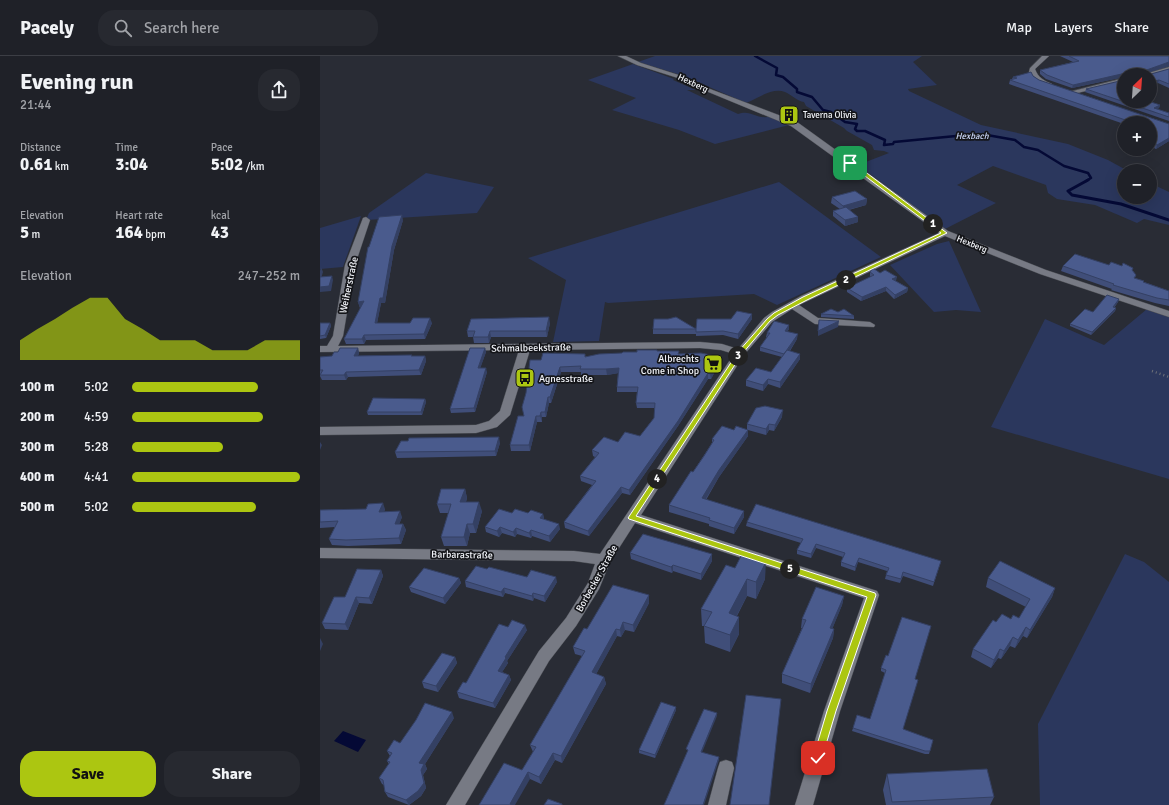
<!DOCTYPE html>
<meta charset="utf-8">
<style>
:root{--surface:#1f2128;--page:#272930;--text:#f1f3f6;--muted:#a1a3a8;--line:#3c3e45;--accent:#acc611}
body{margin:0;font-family:Signika,sans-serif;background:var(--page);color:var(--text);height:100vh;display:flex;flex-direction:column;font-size:15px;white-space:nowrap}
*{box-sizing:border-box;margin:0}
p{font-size:13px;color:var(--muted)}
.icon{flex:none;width:22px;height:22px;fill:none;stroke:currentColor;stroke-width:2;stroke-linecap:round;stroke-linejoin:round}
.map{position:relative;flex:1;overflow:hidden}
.sheet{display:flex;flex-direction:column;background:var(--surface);width:320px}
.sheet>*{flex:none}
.needle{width:26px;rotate:25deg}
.tools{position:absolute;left:797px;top:12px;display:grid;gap:8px}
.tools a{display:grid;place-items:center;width:40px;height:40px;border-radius:50%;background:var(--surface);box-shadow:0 4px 16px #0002,0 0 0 1px var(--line);font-size:20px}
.pin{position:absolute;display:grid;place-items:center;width:34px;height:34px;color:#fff;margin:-17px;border-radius:8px;box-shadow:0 2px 6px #0006}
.km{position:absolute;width:20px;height:20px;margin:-10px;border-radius:50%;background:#222;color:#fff;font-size:11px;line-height:20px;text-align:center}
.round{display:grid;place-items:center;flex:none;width:42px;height:42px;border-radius:16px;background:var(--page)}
.headline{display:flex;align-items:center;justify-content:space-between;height:68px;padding:0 20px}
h1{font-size:22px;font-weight:700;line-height:30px}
.figures{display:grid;grid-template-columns:repeat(3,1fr);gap:6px;height:68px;padding:4px 20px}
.figures div{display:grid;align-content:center}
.figures b{font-size:17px;font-weight:700}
.figures small{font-size:11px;font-weight:400}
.figures p{font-size:11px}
.chart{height:112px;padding:8px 20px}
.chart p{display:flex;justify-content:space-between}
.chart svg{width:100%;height:72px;margin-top:4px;fill:var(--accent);opacity:.7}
.cta{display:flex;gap:8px;margin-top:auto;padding:8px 20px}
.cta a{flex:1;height:46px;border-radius:16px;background:var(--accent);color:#111;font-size:16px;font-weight:700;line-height:46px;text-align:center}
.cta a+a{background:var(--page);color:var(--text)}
ul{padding:0 20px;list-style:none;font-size:13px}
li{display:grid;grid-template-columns:64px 48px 1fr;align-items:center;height:30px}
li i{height:10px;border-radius:5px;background:var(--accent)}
header{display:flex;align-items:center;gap:24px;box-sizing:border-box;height:56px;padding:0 20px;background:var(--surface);border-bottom:1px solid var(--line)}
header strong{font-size:19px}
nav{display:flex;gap:22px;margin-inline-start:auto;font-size:14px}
.search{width:280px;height:36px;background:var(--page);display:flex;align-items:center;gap:10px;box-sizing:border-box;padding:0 14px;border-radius:16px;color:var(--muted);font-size:15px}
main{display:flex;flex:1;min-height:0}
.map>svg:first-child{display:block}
.green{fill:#2b375d}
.water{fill:#040935}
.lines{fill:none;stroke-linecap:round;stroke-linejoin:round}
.stream-far1{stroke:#040935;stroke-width:2.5}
.stream{stroke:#040935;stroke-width:3}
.minor-casing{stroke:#484b51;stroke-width:1}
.path{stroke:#6f7279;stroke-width:2.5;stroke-dasharray:1 3;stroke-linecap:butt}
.minor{fill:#777a84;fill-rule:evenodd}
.wall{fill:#404e79}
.shaded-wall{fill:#344063}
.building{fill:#4a5b8d;stroke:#344063}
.route{fill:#acc611;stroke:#fff}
.labels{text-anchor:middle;stroke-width:3.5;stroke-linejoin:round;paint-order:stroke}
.far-street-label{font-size:9px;fill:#f2f4f9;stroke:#141519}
.far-poi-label{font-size:9px;fill:#f2f4f9;stroke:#141519;text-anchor:start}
.far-water-label{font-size:9px;font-style:italic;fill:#cdd9f9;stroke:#141519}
.street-label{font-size:10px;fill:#f2f4f9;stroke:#141519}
.poi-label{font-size:10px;fill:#f2f4f9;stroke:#141519;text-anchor:end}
</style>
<header>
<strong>Pacely</strong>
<div class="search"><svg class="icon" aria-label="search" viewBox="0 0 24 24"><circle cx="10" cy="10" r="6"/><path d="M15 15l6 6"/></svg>Search here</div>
<nav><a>Map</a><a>Layers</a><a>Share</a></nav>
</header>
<main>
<section class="sheet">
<div class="headline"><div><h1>Evening run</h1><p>21:44</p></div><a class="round"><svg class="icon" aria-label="share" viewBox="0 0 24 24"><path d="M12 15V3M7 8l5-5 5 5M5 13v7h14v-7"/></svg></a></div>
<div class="figures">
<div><p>Distance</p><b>0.61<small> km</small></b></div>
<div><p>Time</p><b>3:04</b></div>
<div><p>Pace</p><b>5:02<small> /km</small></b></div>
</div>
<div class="figures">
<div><p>Elevation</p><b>5<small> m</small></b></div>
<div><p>Heart rate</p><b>164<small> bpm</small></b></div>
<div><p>kcal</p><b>43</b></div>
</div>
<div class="chart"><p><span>Elevation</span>247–252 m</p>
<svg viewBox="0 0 160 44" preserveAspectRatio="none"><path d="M0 44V32L10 25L20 19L30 12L40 6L50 6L60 19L70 25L80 32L90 32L100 32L110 38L120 38L130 38L140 32L150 32L160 32V44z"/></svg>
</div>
<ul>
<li><b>100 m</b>5:02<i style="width:75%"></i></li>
<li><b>200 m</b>4:59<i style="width:78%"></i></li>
<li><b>300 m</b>5:28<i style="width:54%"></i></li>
<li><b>400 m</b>4:41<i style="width:100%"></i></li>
<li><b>500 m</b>5:02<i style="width:74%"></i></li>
</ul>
<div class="cta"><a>Save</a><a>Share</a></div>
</section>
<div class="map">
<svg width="849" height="749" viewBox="0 0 849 749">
<rect width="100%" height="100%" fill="#292c35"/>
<g class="green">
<path d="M335 0H602L593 6 617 29 588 33 589 35 661 69 748 88 788 104 808 115H804V141H830V127L849 136V169L824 163 817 167 775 149 737 143 728 137 726 129 673 110 637 129 676 147 625 173 538 109 569 97 564 95 554 94 552 89 527 75 524 72 486 50 484 46C477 45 472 39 465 36 453 31 438 42 426 47L364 20 318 6Z"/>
<path d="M313 8 354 23 353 24 376 34H367L418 58C432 53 437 65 451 60L469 69 395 88 359 74 292 54 316 42 268 24Z"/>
<polygon points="106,117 174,131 157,157 46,164 49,157"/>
<polygon points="459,126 561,201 457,249 434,238 288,247 285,246 279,285 233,286 246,224 208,202"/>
<polygon points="41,160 23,211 0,213 0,172"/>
<polygon points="629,185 661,256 636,254 614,256 570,209 617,188"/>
<polygon points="827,253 849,261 849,423 671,371 725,263 784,289"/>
<polygon points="805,498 824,506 849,526 849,749 720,749 718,668"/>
</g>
<polygon class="water" points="23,675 46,684 38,696 14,685"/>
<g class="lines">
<polyline class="stream-far1" points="435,0 457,12 456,19 463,21 477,33 477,36 492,41 503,54 511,56 525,66 537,68 535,73 537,75 545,75 565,84 564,89 573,88 574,86 636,80 656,82 667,79 695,84 704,91 718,94 744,110 768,117 771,122 766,125"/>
<polyline class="stream" points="768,124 748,135 752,139 801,148 849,164"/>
<defs>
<g id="minor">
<polygon points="298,0 306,0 321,7 365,21 390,33 477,66 628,175 726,214 849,255 849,261 720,218 625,180 479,249 498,262 550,266 555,269 554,271 495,268 472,253 452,266 424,299 321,459 557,535 559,539 520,655 493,749 475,749 504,655 544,542 315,467 290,506 279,533 256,570 229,605 145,749 126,749 219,595 246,562 268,527 275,508 254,505 0,502 0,492 254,495 280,498 414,298 401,294 380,292 210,294 190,359 177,371 156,377 0,379 0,371 156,369 169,365 180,355 199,294 0,296 0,290 7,290 13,280 25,209 43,162 46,161 50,164 35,209 23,280 18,290 380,286 402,288 418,293 444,262 452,256 481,240 619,177 471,70 386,35 361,23 317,9"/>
<path d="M722 0H729L715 13C718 22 725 25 732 28V30C723 31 714 24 709 16L710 12Z"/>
<polygon points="849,11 849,15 830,20 821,19"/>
<polygon points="804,22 804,26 753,38 749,36"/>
<polygon points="406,704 412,706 414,712 406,749 388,749 398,712 400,706"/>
</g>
</defs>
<use href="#minor" class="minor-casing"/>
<polyline class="path" points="832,315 849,321"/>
<use href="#minor" class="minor"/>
</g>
<g class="wall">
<polygon points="740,0 849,0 849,10 827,17 831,18 849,13 849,32 838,27 830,29 830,19 804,19 804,21 752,32 726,23 720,18 720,14 753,6"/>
<polygon points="713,20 719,24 849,68 849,85 836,93 830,90 830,67 804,67 804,68 689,28 690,24 692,23 693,21"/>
<polygon points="766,33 803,37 840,49 839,52 837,53 849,57 849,65 765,36"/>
<polygon points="804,74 804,81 800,80 801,76"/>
<polygon points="512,141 547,143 546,149 529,154 538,166 525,170 513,160 513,155 520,153 511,147"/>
<polygon points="83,164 74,194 65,247 61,247 57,267 112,267 105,283 46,284 44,288 26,288 24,283 41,251 40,252 38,246 49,191"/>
<polygon points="789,209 802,210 813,212 812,214 816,219 815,222 824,225 824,226 849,235 849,250 835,247 791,234 792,233 741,215 743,210"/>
<polygon points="550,216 576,225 588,232 587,236 574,243 566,235 541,245 527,236 527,232 551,221 550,220"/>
<polygon points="799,243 798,246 794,252 796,252 795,255 771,279 750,270 750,268"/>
<polygon points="518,256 534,260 534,263 501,261 501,258"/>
<polygon points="432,263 418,283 403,279 376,280 376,278 333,278 333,273 376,273"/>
<polygon points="0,267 10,267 11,270 6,282 0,283"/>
<polygon points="230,267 227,281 171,281 169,287 154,287 153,281 148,281 147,275"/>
<polygon points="469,273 467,276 477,283 470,295 480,303 460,332 448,328 443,335 426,330 426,324 451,316 462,301 440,295 440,291 447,281 446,281 447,277"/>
<polygon points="38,292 39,297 38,300 92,299 92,300 105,300 106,305 101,319 28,321 26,324 2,324 0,320 0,301 12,300 18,296"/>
<polygon points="165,292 166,296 160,312 167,316 155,356 131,357 130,353"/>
<polygon points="337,295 359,298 400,306 391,323 388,323 358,370 310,439 302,437 269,480 245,472 244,466 272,429 261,425 260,420 275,401 273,400 272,394 320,380 334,362 334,352 317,352 316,347 317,336 297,336 297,331 298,317 287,319 261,319 261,316 241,316 231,347 229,347 226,361 222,361 222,366 217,366 210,395 191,395 190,389 204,360 221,304"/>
<polygon points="105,343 106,346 102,359 48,359 47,356"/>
<polygon points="462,361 454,375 449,374 446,379 428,374 428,380 399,421 386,444 424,461 414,478 389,470 389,468 349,456 349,449 373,416 392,387 392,383 414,374 427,374 427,368"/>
<polygon points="180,387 176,400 77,402 75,396"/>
<polygon points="145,433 147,442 146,446 162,455 156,477 150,477 147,490 124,490 121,481 129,457 120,457 117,448"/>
<polygon points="65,453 64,456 82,461 79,468 83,468 86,474 81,488 28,490 12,489 9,483 15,471 0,472 0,454"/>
<polygon points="208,457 223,458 224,463 240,473 230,486 212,480 211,482 197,478 195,481 182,477 179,481 166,476 165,471"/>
<polygon points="427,466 621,505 613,530 583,520 580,527 565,523 567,515 538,506 535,515 521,510 521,506 523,501 496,492 491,502 477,498 477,494 481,487 426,470"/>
<polygon points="310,497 392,498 392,505 381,524 353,515 352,517 311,503"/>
<polygon points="406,509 445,523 436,543 427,540 417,560 419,578 410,596 385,587 384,570 382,570 381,553"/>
<polygon points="167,513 207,521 237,526 225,546 214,542 213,545 185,537 183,541 146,531 145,525"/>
<polygon points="61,514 63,520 52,548 39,547 28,574 5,573 2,567 25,541"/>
<polygon points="139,522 141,527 125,548 91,536 89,531"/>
<polygon points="668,522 735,532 732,541 707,582 703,580 695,592 690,590 681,603 678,602 671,612 651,601 653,593 691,563 699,562 706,551 666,531"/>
<polygon points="329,539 329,547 314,576 305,574 301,581 297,580 276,618 284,621 286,628 242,707 235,704 221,728 210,723 202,714 213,696 210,689 262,600 255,598 253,591 267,573"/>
<polygon points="524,540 522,549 512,573 514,573 513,582 490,637 462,627 462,618 482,572 481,572 482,563"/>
<polygon points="188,571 207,574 187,605 188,607 182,616 189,619 191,624 175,652 139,642 137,636 146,627"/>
<polygon points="135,601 137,607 118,636 104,632 102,626"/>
<polygon points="561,612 595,623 583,674 613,684 609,698 605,698 532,675 533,672 550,663 565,617 561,615"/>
<polygon points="356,651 356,654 335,702 319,697 319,694"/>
<polygon points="134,662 105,708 107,713 103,719 106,732 101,740 89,749 68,741 65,736 64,729 62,728 59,722 69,708 67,705 70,700 67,695 80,687"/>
<polygon points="567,718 674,741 670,749 566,749 563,734"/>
</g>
<g class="shaded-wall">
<polygon points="849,6 849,10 820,19 821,16"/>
<polygon points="806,17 805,19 804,19 804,21 752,32 753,29"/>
<polygon points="839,24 838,27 830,29 830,26"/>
<polygon points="804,33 804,36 796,38 797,35"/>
<polygon points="840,49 839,52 833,56 834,52"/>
<polygon points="849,82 849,85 836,93 837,89"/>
<polygon points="547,143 546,149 523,155 523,150"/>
<polygon points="82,159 83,164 74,194 65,247 61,247 56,273 55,267 60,242 72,190"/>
<polygon points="538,161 538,166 525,170 525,164"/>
<polygon points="1,211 3,216 0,226 0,215"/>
<polygon points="12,220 13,224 11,235 0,236 0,231"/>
<polygon points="577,221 576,225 572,227 572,223"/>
<polygon points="566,231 566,235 541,245 542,241"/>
<polygon points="588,232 587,236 574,243 575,239"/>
<polygon points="799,243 798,246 792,254 793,251"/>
<polygon points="44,245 46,250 40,252 38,246"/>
<polygon points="796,252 795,255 771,279 772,276"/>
<polygon points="432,258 432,263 418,283 418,278"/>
<polygon points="229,261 230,267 227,281 226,275"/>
<polygon points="110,262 112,267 105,283 104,278"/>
<polygon points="519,265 518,271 498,280 498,275"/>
<polygon points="10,267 11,270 6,282 5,279"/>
<polygon points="469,269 469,273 465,280 465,275"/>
<polygon points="170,275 171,281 169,287 168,281"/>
<polygon points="478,278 477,283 465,302 465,298"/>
<polygon points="44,279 46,284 44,288 42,283"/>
<polygon points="38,292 39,297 36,305 34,300"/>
<polygon points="165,292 166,296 159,316 158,312"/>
<polygon points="480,298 480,303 460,332 460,326"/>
<polygon points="105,300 106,305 101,319 99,314"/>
<polygon points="400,301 400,306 391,323 390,318"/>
<polygon points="240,311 241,316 231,347 230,341"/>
<polygon points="166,312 167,316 155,356 154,352"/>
<polygon points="299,312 300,317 287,319 286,313"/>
<polygon points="26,316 28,321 26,324 24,319"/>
<polygon points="388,317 388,323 358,370 310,439 309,434"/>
<polygon points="448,323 448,328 443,335 443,329"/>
<polygon points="228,341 229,347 226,361 225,356"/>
<polygon points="105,343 106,346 102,359 101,356"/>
<polygon points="463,354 462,361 454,375 455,369"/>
<polygon points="221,356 222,361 222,366 220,360"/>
<polygon points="216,360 217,366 210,395 209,389"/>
<polygon points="449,368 449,374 446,379 446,373"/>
<polygon points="428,374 428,380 399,421 382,449 382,442 399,414"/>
<polygon points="179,381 180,387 176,400 175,395"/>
<polygon points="0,386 2,389 0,394"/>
<polygon points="301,431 302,437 269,480 268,475"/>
<polygon points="145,433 147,442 143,455 140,446"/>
<polygon points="159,446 162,455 156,477 153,468"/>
<polygon points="63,447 65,453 62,461 59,456"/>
<polygon points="80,455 82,461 77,474 75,468"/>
<polygon points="424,455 424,461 414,478 414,472"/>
<polygon points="223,458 224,463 221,467 220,462"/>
<polygon points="83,468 86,474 81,488 79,482"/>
<polygon points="147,468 150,477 147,490 144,481"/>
<polygon points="239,468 240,473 230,486 229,480"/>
<polygon points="180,471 182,477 179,481 177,475"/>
<polygon points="196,472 197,478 195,481 193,476"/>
<polygon points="211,474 212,480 211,482 209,477"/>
<polygon points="496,488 496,492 491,502 491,498"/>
<polygon points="392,498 392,505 381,524 381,518"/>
<polygon points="539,502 538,506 535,515 535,511"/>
<polygon points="446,506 445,523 436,543 436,526"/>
<polygon points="353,509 353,515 352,517 351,511"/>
<polygon points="61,514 63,520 52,548 49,542"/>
<polygon points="236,521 237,526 225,546 224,540"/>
<polygon points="139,522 141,527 125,548 123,542"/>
<polygon points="427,523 427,540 409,574 409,557"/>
<polygon points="184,532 185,537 183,541 181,536"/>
<polygon points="735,532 732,541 707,582 710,574"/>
<polygon points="213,537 214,542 213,545 212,540"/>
<polygon points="329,539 329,547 314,576 313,569"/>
<polygon points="524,540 522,549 509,581 510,572"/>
<polygon points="36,541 39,547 28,574 25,568"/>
<polygon points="419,561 419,578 410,596 410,579"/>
<polygon points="303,566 305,574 301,581 300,574"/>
<polygon points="205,569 207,574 187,605 188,607 179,621 178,615 185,601"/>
<polygon points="706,571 703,580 695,592 698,584"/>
<polygon points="296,573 297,580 273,624 272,616"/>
<polygon points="514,573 513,582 490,637 491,628"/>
<polygon points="693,581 690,590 681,603 684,595"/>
<polygon points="0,582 3,588 0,595"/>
<polygon points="680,593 678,602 671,612 674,604"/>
<polygon points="135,601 137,607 118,636 116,630"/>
<polygon points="189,619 191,624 175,652 173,647"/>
<polygon points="284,621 286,628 242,707 241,700"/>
<polygon points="356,651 356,654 335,702 335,699"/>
<polygon points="132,656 134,662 105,708 107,713 103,719 106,732 101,740 89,749 86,744 99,707"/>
<polygon points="397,657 397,660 381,699 381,696"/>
<polygon points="233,697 235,704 221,728 219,721"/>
<polygon points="399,701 399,704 384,749 383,749"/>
<polygon points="208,716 210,723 195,749 190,749 190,748"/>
</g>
<g class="building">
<polygon points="749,0 849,0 849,6 821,16 831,18 849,13 849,28 839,24 830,26 830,19 806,19 806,17 753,29 727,19 720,14 759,5"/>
<polygon points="711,16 713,20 719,24 849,68 849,82 837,89 830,86 830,67 814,67 690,24 697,22 693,21"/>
<polygon points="804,24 804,33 797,35 804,37 804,45 828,45 840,49 834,52 849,57 849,61 766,33"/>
<polygon points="535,135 547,143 523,150 512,141"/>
<polygon points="526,151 538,161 525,164 513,155"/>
<polygon points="82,159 72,190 63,242 60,242 55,267 90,267 93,262 110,262 104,278 44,279 42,283 24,283 44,245 38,246 48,191 49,191 59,161"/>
<polygon points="755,198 789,209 791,206 802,210 803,207 813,212 812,214 816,219 814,222 824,225 823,226 849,235 849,244 837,242 793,229 794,228 743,210"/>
<polygon points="553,212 560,217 565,214 577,221 572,223 588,232 575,239 566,231 542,241 527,232 554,219 550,216"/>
<polygon points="12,220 9,230 0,231 0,221"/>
<polygon points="787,239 799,243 793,251 796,252 772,276 750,268 765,253 773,256"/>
<polygon points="511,253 518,256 524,253 534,260 501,258"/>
<polygon points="417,255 432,258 418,278 403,275 376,276 376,273 333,273 334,263 348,263 356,261 376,273 377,263 411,263"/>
<polygon points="229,261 226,275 170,275 168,281 153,281 155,275 147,275 151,263"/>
<polygon points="499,264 519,265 498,275"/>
<polygon points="454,265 469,269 465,275 478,278 464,298 440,291 450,277 447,277"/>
<polygon points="0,267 10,267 5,279 0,280"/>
<polygon points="20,292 38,292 34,300 92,299 91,300 105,300 99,314 26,316 24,319 0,319 3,314 0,314 0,301 12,300 14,296 18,296"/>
<polygon points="150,292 165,292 158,312 166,312 154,352 130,353"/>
<polygon points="317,294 337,294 337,295 359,295 358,298 381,297 400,301 390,318 388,317 358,365 309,434 301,431 268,475 244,466 276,425 260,420 279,397 272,394 284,381 298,386 305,376 320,380 334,362 335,347 316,347 318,331 297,331 299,312 286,313 260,313 261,310 240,311 230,341 228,341 225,356 221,356 220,360 216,360 209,389 190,389 198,360 204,360 202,351 206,337 210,304 221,304 223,297 265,298 265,301 279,298 302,297 303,296 317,296"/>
<polygon points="467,294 480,298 460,326 448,323 443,329 426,324 436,312 451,316"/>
<polygon points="53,342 105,343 101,356 47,356"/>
<polygon points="445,350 463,354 455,369 449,368 446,373 427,368 436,352"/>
<polygon points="402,370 414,374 416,370 428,374 399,414 382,442 424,455 414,472 389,464 390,462 349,449 371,415 373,416 384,400 394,384 392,383"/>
<polygon points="179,381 175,395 75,396 81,385 88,385 89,382"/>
<polygon points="121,433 145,433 140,446 159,446 153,468 147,468 144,481 121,481 131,448 117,448"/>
<polygon points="63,447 59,456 80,455 75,468 83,468 79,482 26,484 9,483 18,465 0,466 0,454 46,453 48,448"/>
<polygon points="436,448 621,505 614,526 583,516 581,523 566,519 569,512 539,502 535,511 521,506 525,497 496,488 491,498 477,494 483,483 427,466"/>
<polygon points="179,453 192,457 195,453 208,457 211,454 223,458 220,462 239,468 229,480 211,474 209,477 196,472 193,476 180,471 177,475 165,471"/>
<polygon points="323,478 392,498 381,518 353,509 351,511 310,497"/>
<polygon points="422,498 446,506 436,526 427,523 409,557 419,561 410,579 384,570 392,556 381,553 406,509 415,512"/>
<polygon points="680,505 735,532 710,574 706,571 698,584 693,581 684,595 680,593 674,604 653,593 673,564 676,566 682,558 691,563 693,559 699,562 710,543 668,522"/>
<polygon points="156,510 167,513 169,511 207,521 211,514 236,521 224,540 213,537 212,540 184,532 181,536 145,525"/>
<polygon points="104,512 139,522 123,542 89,531"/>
<polygon points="37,513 61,514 49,542 36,541 25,568 2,567 14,541 25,541"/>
<polygon points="293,529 329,539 313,569 303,566 300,574 296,573 272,616 284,621 241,700 233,697 219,721 208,716 190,748 192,749 159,749 184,707 202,714 216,691 210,689 265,595 253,591 264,572 267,573"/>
<polygon points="496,531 524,540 510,572 514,573 491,628 462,618 486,564 482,563"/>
<polygon points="582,561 611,570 595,623 598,624 583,673 613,684 610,695 605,695 533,672 537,659 550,663 566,614 561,612 566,599 568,600"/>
<polygon points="192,564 205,569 185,601 186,602 178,615 189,619 173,647 137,636 143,626 146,627 179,568 188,571"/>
<polygon points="122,597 135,601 116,630 102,626"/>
<polygon points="426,639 461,643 449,749 410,749"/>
<polygon points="341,646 356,651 335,699 319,694"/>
<polygon points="105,647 132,656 99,707 104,708 101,714 104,727 98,735 86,744 65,736 63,724 59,722 70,706 67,705 72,697 67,695 74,684 80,687 96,664"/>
<polygon points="384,653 397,657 381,696 399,701 383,749 344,749 368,694 366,693"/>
<polygon points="667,713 674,741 572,746 567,718"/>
<polygon points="228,743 242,748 242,749 224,749"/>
</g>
<polygon class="route" points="529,106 532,106 627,177 487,244 458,259 450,265 422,298 316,460 555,537 556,539 516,655 502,702 501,705 498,706 495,705 493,702 507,655 547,541 309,463 308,462 418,296 447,263 454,257 483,241 621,177 529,108"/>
<defs>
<symbol id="building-square" viewBox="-11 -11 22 22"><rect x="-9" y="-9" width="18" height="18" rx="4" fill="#acc611" stroke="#141519"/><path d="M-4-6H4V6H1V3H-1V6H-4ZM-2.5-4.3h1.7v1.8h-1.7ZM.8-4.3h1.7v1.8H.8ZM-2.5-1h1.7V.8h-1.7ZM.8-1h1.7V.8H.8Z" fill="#111"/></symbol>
<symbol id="supermarket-square" viewBox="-11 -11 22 22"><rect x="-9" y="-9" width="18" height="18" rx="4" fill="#acc611" stroke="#141519"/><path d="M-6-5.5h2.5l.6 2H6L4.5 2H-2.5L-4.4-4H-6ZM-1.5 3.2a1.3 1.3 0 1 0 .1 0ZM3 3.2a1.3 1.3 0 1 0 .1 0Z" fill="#111"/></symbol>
<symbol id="bus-square" viewBox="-11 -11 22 22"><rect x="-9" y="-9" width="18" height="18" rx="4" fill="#acc611" stroke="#141519"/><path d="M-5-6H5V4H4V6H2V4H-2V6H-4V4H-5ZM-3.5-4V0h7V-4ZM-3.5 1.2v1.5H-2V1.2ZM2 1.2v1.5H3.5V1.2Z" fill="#111"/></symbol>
</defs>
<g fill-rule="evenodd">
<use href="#building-square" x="458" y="48" width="22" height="22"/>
<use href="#supermarket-square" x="382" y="297" width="22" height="22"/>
<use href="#bus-square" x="194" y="311" width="22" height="22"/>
</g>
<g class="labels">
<g class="far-street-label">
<text transform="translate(373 27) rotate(25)" y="3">Hexberg</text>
<text transform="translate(652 188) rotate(22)" y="3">Hexberg</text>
</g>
<g class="far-poi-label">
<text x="483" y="62">Taverna Olivia</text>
</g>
<g class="far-water-label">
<text x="652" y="83">Hexbach</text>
</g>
<g class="street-label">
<text transform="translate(28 229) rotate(-78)" y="4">Weiherstraße</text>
<text transform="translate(211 291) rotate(-1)" y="4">Schmalbeekstraße</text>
<text transform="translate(142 498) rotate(1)" y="4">Barbarastraße</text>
<text transform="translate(276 522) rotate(-61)" y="4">Borbecker Straße</text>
</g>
<g class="poi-label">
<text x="379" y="306">Albrechts<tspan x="379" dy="12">Come in Shop</tspan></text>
<text x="219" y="326" text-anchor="start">Agnesstraße</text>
</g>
</g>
</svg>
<div class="tools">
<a><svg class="needle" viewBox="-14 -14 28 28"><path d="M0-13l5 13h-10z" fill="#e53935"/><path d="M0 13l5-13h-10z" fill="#a1a3a8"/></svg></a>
<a>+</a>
<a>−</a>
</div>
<div class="pin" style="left:530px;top:107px;background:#1e9e55"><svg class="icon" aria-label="arrive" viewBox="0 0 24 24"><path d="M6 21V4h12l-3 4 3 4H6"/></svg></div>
<div class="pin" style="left:498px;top:702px;background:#d93025"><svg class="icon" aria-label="check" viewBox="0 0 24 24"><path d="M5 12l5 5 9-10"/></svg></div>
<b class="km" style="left:613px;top:168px">1</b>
<b class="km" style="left:526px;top:224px">2</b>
<b class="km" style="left:418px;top:300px">3</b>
<b class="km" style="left:337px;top:423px">4</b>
<b class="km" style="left:470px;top:513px">5</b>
</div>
</main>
